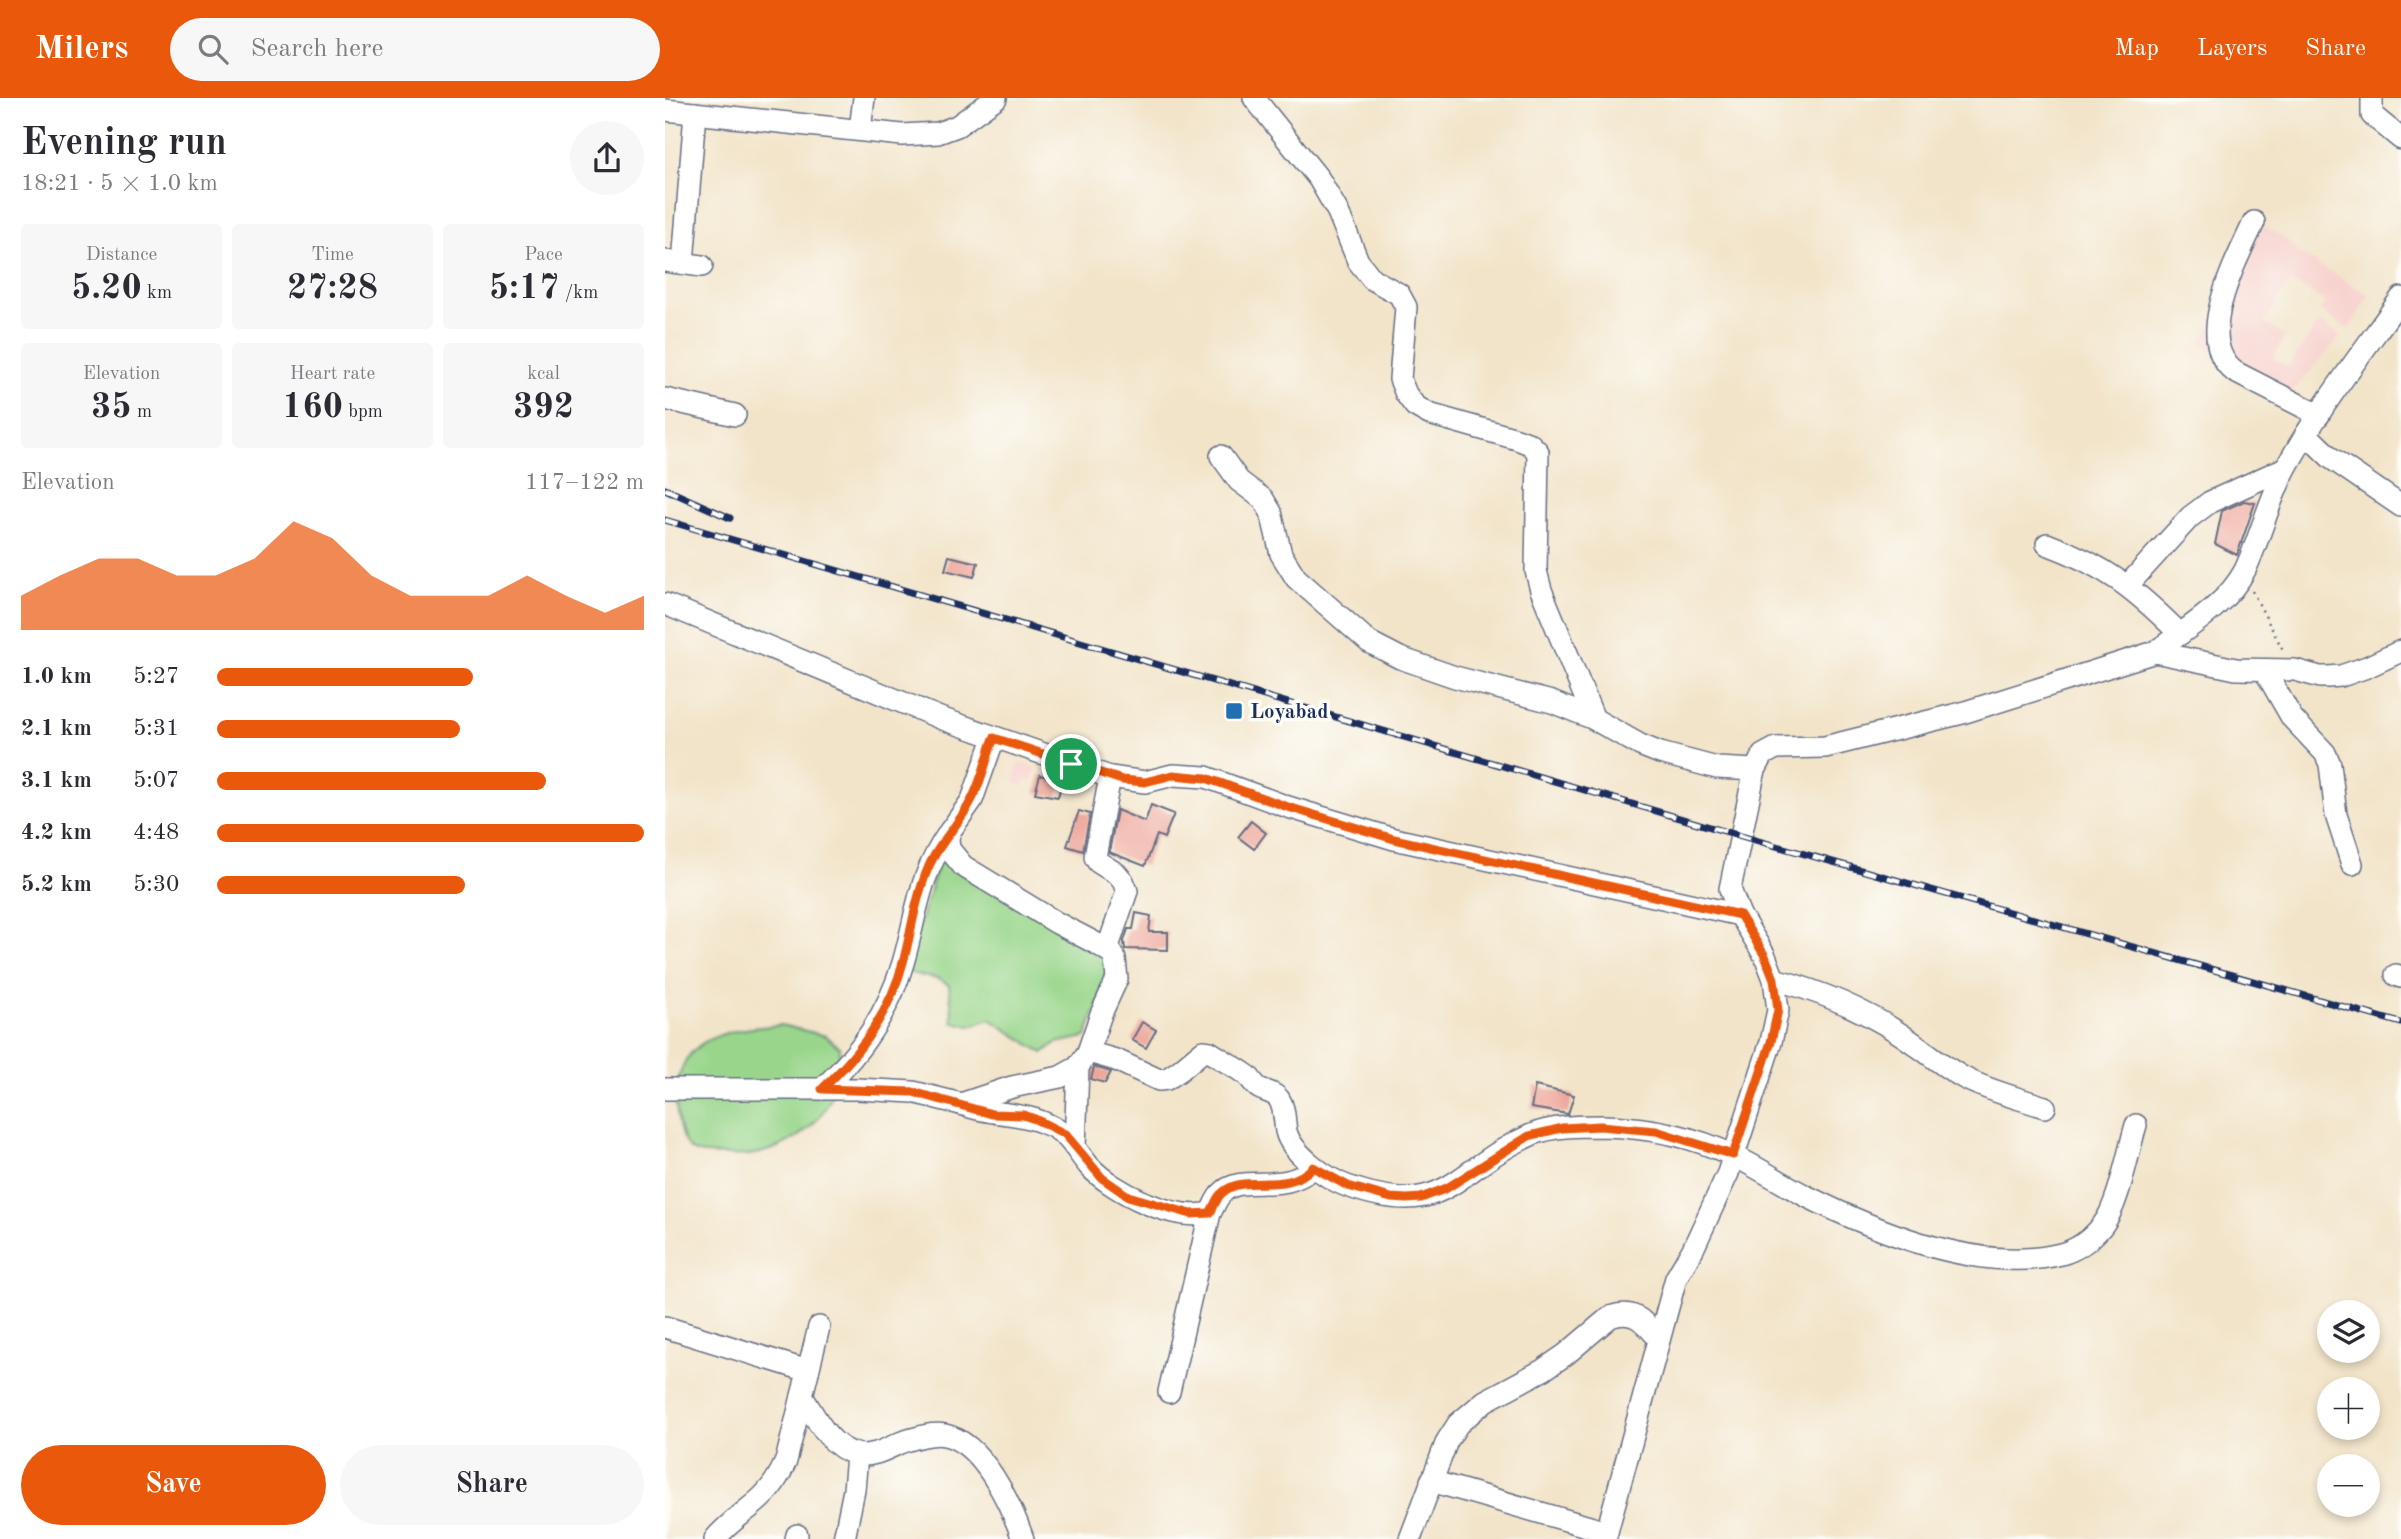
<!DOCTYPE html>
<meta charset="utf-8">
<style>
:root{--surface:#fff;--page:#f7f7f7;--text:#2b2b33;--muted:#7c7c81;--accent:#ea580c}
body{margin:0;font-family:"Old Standard TT",serif;background:var(--page);color:var(--text);height:100vh;display:flex;flex-direction:column;font-size:26px;white-space:nowrap}
*{box-sizing:border-box;margin:0}
p{font-size:23px;color:var(--muted)}
.icon{flex:none;width:38px;height:38px;fill:none;stroke:currentColor;stroke-width:2;stroke-linecap:round;stroke-linejoin:round}
.map{position:relative;flex:1;overflow:hidden}
.details{display:flex;flex-direction:column;background:var(--surface);width:665px}
.details>*{flex:none}
.buttons{position:absolute;left:1652px;top:1202px;display:grid;gap:14px}
.buttons a{display:grid;place-items:center;width:63px;height:63px;border-radius:50%;background:var(--surface);box-shadow:0 4px 10px #0003;font-size:35px}
.pin{position:absolute;display:grid;place-items:center;width:60px;height:60px;color:#fff;margin:-30px;border:4px solid #fff;border-radius:50%;box-shadow:0 2px 7px #0007}
.round{display:grid;place-items:center;flex:none;width:74px;height:74px;border-radius:37px;background:var(--page)}
.summary{display:flex;align-items:center;justify-content:space-between;height:119px;padding:0 21px}
h1{font-size:38px;font-weight:600;line-height:52px}
.metrics{display:grid;grid-template-columns:repeat(3,1fr);gap:10px;height:119px;padding:7px 21px}
.metrics div{display:grid;align-content:center;border-radius:7px;background:var(--page);text-align:center}
.metrics b{font-size:35px;font-weight:600}
.metrics small{font-size:19px;font-weight:400}
.metrics p{font-size:19px}
.chart{height:196px;padding:14px 21px}
.chart p{display:flex;justify-content:space-between}
.chart svg{width:100%;height:126px;margin-top:7px;fill:var(--accent);opacity:.7}
.button{display:flex;gap:14px;margin-top:auto;padding:14px 21px}
.button a{flex:1;height:80px;border-radius:42px;background:var(--accent);color:#fff;font-size:28px;font-weight:600;line-height:80px;text-align:center}
.button a+a{background:var(--page);color:var(--text)}
ul{padding:0 21px;list-style:none;font-size:23px}
li{display:grid;grid-template-columns:112px 84px 1fr;align-items:center;height:52px}
li i{height:18px;border-radius:9px;background:var(--accent)}
header{display:flex;align-items:center;gap:42px;box-sizing:border-box;height:98px;padding:0 35px;background:var(--accent);color:#fff}
header strong{font-size:33px}
nav{display:flex;gap:38px;margin-inline-start:auto;font-size:24px}
.search{width:490px;height:63px;background:var(--page);display:flex;align-items:center;gap:18px;box-sizing:border-box;padding:0 24px;border-radius:38px;color:var(--muted);font-size:26px}
main{display:flex;flex:1;min-height:0}
.map>svg:first-child{display:block}
.built{fill:#f7d0cc}
.green{fill:#99d68b;stroke:#5a8274;stroke-width:2}
.building{fill:#eea69a}
.lines{fill:none;stroke-linecap:round;stroke-linejoin:round}
.minor-casing{stroke:#666e83;stroke-width:24}
.path{stroke:#666e83;stroke-width:2.5;stroke-dasharray:2 5;stroke-linecap:butt}
.minor{stroke:#fff;stroke-width:21}
.rail-casing{stroke:#1b2f5e;stroke-width:7}
.rail{stroke:#fdfcf7;stroke-width:4.5;stroke-dasharray:13;stroke-linecap:butt}
.route-casing{stroke:#fff;stroke-width:14}
.route{stroke:#ea580c;stroke-width:9}
.poi-dot{fill:#1f6fb2;stroke:#fdfcf7;stroke-width:2.5}
.labels{text-anchor:middle;stroke-width:7;stroke-linejoin:round;paint-order:stroke}
.poi-label{font-size:21px;font-weight:bold;fill:#1b2f5e;stroke:#fdfcf7;text-anchor:start}
</style>
<header>
<strong>Milers</strong>
<div class="search"><svg class="icon" aria-label="search" viewBox="0 0 24 24"><circle cx="10" cy="10" r="6"/><path d="M15 15l6 6"/></svg>Search here</div>
<nav><a>Map</a><a>Layers</a><a>Share</a></nav>
</header>
<main>
<section class="details">
<div class="summary"><div><h1>Evening run</h1><p>18:21 · 5 × 1.0 km</p></div><a class="round"><svg class="icon" aria-label="share" viewBox="0 0 24 24"><path d="M12 15V3M7 8l5-5 5 5M5 13v7h14v-7"/></svg></a></div>
<div class="metrics">
<div><p>Distance</p><b>5.20<small> km</small></b></div>
<div><p>Time</p><b>27:28</b></div>
<div><p>Pace</p><b>5:17<small> /km</small></b></div>
</div>
<div class="metrics">
<div><p>Elevation</p><b>35<small> m</small></b></div>
<div><p>Heart rate</p><b>160<small> bpm</small></b></div>
<div><p>kcal</p><b>392</b></div>
</div>
<div class="chart"><p><span>Elevation</span>117–122 m</p>
<svg viewBox="0 0 160 44" preserveAspectRatio="none"><path d="M0 44V32L10 25L20 19L30 19L40 25L50 25L60 19L70 6L80 12L90 25L100 32L110 32L120 32L130 25L140 32L150 38L160 32V44z"/></svg>
</div>
<ul>
<li><b>1.0 km</b>5:27<i style="width:60%"></i></li>
<li><b>2.1 km</b>5:31<i style="width:57%"></i></li>
<li><b>3.1 km</b>5:07<i style="width:77%"></i></li>
<li><b>4.2 km</b>4:48<i style="width:100%"></i></li>
<li><b>5.2 km</b>5:30<i style="width:58%"></i></li>
</ul>
<div class="button"><a>Save</a><a>Share</a></div>
</section>
<div class="map">
<svg width="1736" height="1441" viewBox="0 0 1736 1441">
<rect width="100%" height="100%" fill="#fdfcf7"/>
<filter id="ink" filterUnits="userSpaceOnUse"><feTurbulence type="fractalNoise" baseFrequency=".0143" numOctaves="2"/><feDisplacementMap in="SourceGraphic" scale="14" xChannelSelector="R" yChannelSelector="G"/><feConvolveMatrix kernelMatrix="1 2 1 2 8 2 1 2 1" color-interpolation-filters="sRGB"/></filter>
<filter id="wash" filterUnits="userSpaceOnUse"><feTurbulence type="fractalNoise" baseFrequency=".00686" numOctaves="4" result="noise"/><feDisplacementMap in="SourceGraphic" scale="28" xChannelSelector="R" yChannelSelector="G"/><feGaussianBlur stdDeviation="1.57" result="paint"/><feColorMatrix in="noise" values="0 0 0 0 0 0 0 0 0 0 0 0 0 0 0 0 0 1.4 0 .05"/><feComposite in="paint" operator="in"/></filter>
<g filter="url(#wash)">
<rect width="100%" height="100%" fill="#f2e4c9"/>
<g class="built">
<polygon points="1599,128 1618,139 1634,155 1704,197 1684,231 1655,213 1660,203 1625,183 1599,225 1621,238 1608,260 1623,269 1654,224 1676,238 1625,296 1535,246"/>
<polygon points="353,665 371,669 367,684 360,683 358,688 349,685"/>
</g>
<g class="green">
<path d="M275 761 298 778 442 855V879L421 939 391 945 378 955 325 921 305 928 288 924 284 887C267 875 256 882 240 872Z"/>
<path d="M116 927 161 938 175 950C173 962 173 975 170 987 158 1034 107 1061 62 1057 51 1056 33 1058 25 1051 15 1042 12 1017 11 1005 10 937 61 932 116 927Z"/>
</g>
<g id="blocks">
<g class="building">
<polygon points="1579,403 1590,405 1572,457 1550,446 1557,413"/>
<polygon points="284,458 313,465 309,479 280,472"/>
<polygon points="375,677 397,683 393,699 370,695"/>
<polygon points="486,707 509,716 499,740 492,737 480,768 444,754 452,712 480,724"/>
<polygon points="414,713 425,716 418,753 402,748"/>
<polygon points="586,723 601,735 589,751 573,739"/>
<polygon points="471,815 486,818 484,834 503,834 503,852 460,851 459,843 463,831 468,831"/>
<polygon points="477,924 491,932 481,950 467,942"/>
<polygon points="429,969 446,974 440,985 426,981"/>
<polygon points="870,988 909,997 903,1016 866,1010"/>
</g>
</g>
</g>
<g filter="url(#ink)">
<use href="#blocks" fill-opacity="0" stroke="#666e83" stroke-width="2"/>
<g class="lines">
<defs>
<g id="minor">
<polyline points="589,0 654,81 673,114 693,163 707,181 734,196 741,209 735,281 741,296 750,308 764,316 852,341 865,346 873,354 871,473 876,492 929,621"/>
<polyline points="1707,0 1707,17 1736,41"/>
<polyline points="0,12 237,37 273,35 292,28 331,0"/>
<polyline points="195,32 199,0"/>
<path d="M1589 124C1572 162 1527 242 1570 274L1654 317"/>
<polyline points="0,163 37,168"/>
<polyline points="18,165 30,15"/>
<polyline points="0,301 70,317"/>
<polyline points="1641,336 1666,360 1736,408"/>
<polyline points="556,358 574,383 598,401 606,414 616,456 631,480 704,544 735,560 790,579 887,604 929,621 975,647 995,655 1052,670 1090,672"/>
<path d="M1382 446C1441 468 1471 492 1515 536"/>
<polyline points="1463,487 1525,419 1545,404 1620,370"/>
<polyline points="0,506 275,620 445,679 480,684 508,677 541,679 623,709 729,741 1075,817"/>
<polyline points="1490,554 1571,571 1630,572 1655,579 1663,579 1676,578 1702,569 1736,553"/>
<polyline points="1600,573 1627,620 1660,655 1665,666 1671,717 1687,766"/>
<polyline points="442,852 462,793 458,783 452,776 433,764 430,759 445,679"/>
<polyline points="1731,877 1736,879"/>
<path d="M1109 881C1154 893 1198 911 1237 937 1258 951 1277 968 1299 980 1324 993 1353 1000 1380 1009"/>
<path d="M423 954 451 962 494 982 502 981 514 973 538 953 545 954C557 962 571 969 583 978 587 982 589 987 594 990 600 994 609 994 614 1001 620 1010 619 1022 621 1033 626 1055 662 1081 682 1088 784 1124 786 1072 866 1037 887 1028 914 1028 938 1028 983 1029 1028 1038 1069 1058 1094 1070 1118 1086 1143 1099 1213 1134 1317 1176 1396 1156 1412 1152 1427 1140 1437 1128 1454 1107 1463 1053 1471 1027"/>
<polyline points="0,991 192,991 248,994 296,1006 347,989 395,979 413,969 423,954 436,916 452,881 450,861 447,855 434,847 392,825 298,768 284,751 283,740 285,733 307,702 329,640"/>
<path d="M157 991C195 956 223 916 238 865 253 813 252 781 285 733"/>
<path d="M296 1006C329 1019 356 1012 388 1029 405 1038 412 1054 424 1068 448 1094 509 1124 545 1115 549 1109 551 1101 556 1096 577 1073 619 1099 648 1069"/>
<polyline points="410,1049 413,969"/>
<polyline points="0,1229 143,1273"/>
<polyline points="504,1294 545,1115"/>
<path d="M137 1298C151 1320 164 1349 191 1356 207 1360 223 1350 237 1344 250 1340 267 1334 280 1337 318 1345 346 1407 358 1441"/>
<polyline points="766,1383 942,1434"/>
<path d="M50 1441C63 1425 81 1414 96 1400 108 1389 115 1377 121 1363L154 1229"/>
<polyline points="131,1441 132,1437"/>
<polyline points="179,1441 189,1392 192,1357"/>
<path d="M745 1441 782 1343 793 1326 820 1303 878 1272 900 1257 945 1219C970 1210 979 1224 994 1241"/>
<path d="M940 1441 1011 1180 1028 1151 1063 1075 1106 944 1113 912 1109 881 1100 858 1075 817 1065 791 1087 685 1090 672 1098 657 1111 650 1160 649 1297 615 1490 554C1521 531 1562 507 1580 472 1596 438 1604 401 1622 368 1655 309 1697 255 1736 200"/>
</g>
</defs>
<use href="#minor" class="minor-casing"/>
<polyline class="path" points="1587,493 1618,552"/>
<use href="#minor" class="minor"/>
<defs>
<g id="rail">
<polyline points="0,391 65,420"/>
<polyline points="0,422 1076,738 1736,925"/>
</g>
</defs>
<use href="#rail" class="rail-casing"/>
<use href="#rail" class="rail"/>
</g>
</g>
<g class="lines" filter="url(#ink)">
<defs>
<path id="route" d="M329 640 457 682 480 684 508 677 541 680 623 709 729 741 1075 817 1100 858 1109 881 1113 912 1106 944 1068 1057 991 1033 935 1028 897 1030 864 1038 782 1090 756 1100 742 1101 726 1100 683 1088 648 1069C620 1099 578 1073 556 1096 551 1101 549 1109 545 1115L526 1116 463 1098 437 1080 400 1036 370 1021 358 1017 327 1016 248 994 157 991C196 955 226 913 239 861 247 830 251 798 264 768 274 745 293 727 305 705 316 686 321 661 329 640Z"/>
</defs>
<use href="#route" class="route-casing"/>
<use href="#route" class="route"/>
</g>
<rect class="poi-dot" x="560" y="604" width="18" height="18" rx="3.5"/>
<g class="labels">
<g class="poi-label">
<text x="585" y="620">Loyabad</text>
</g>
</g>
</svg>
<div class="buttons">
<a><svg class="icon" aria-label="layers" viewBox="0 0 24 24"><path d="M12 4l9 5-9 5-9-5zM3 14l9 5 9-5"/></svg></a>
<a>+</a>
<a>−</a>
</div>
<div class="pin" style="left:406px;top:666px;background:#1e9e55"><svg class="icon" aria-label="arrive" viewBox="0 0 24 24"><path d="M6 21V4h12l-3 4 3 4H6"/></svg></div>
</div>
</main>
